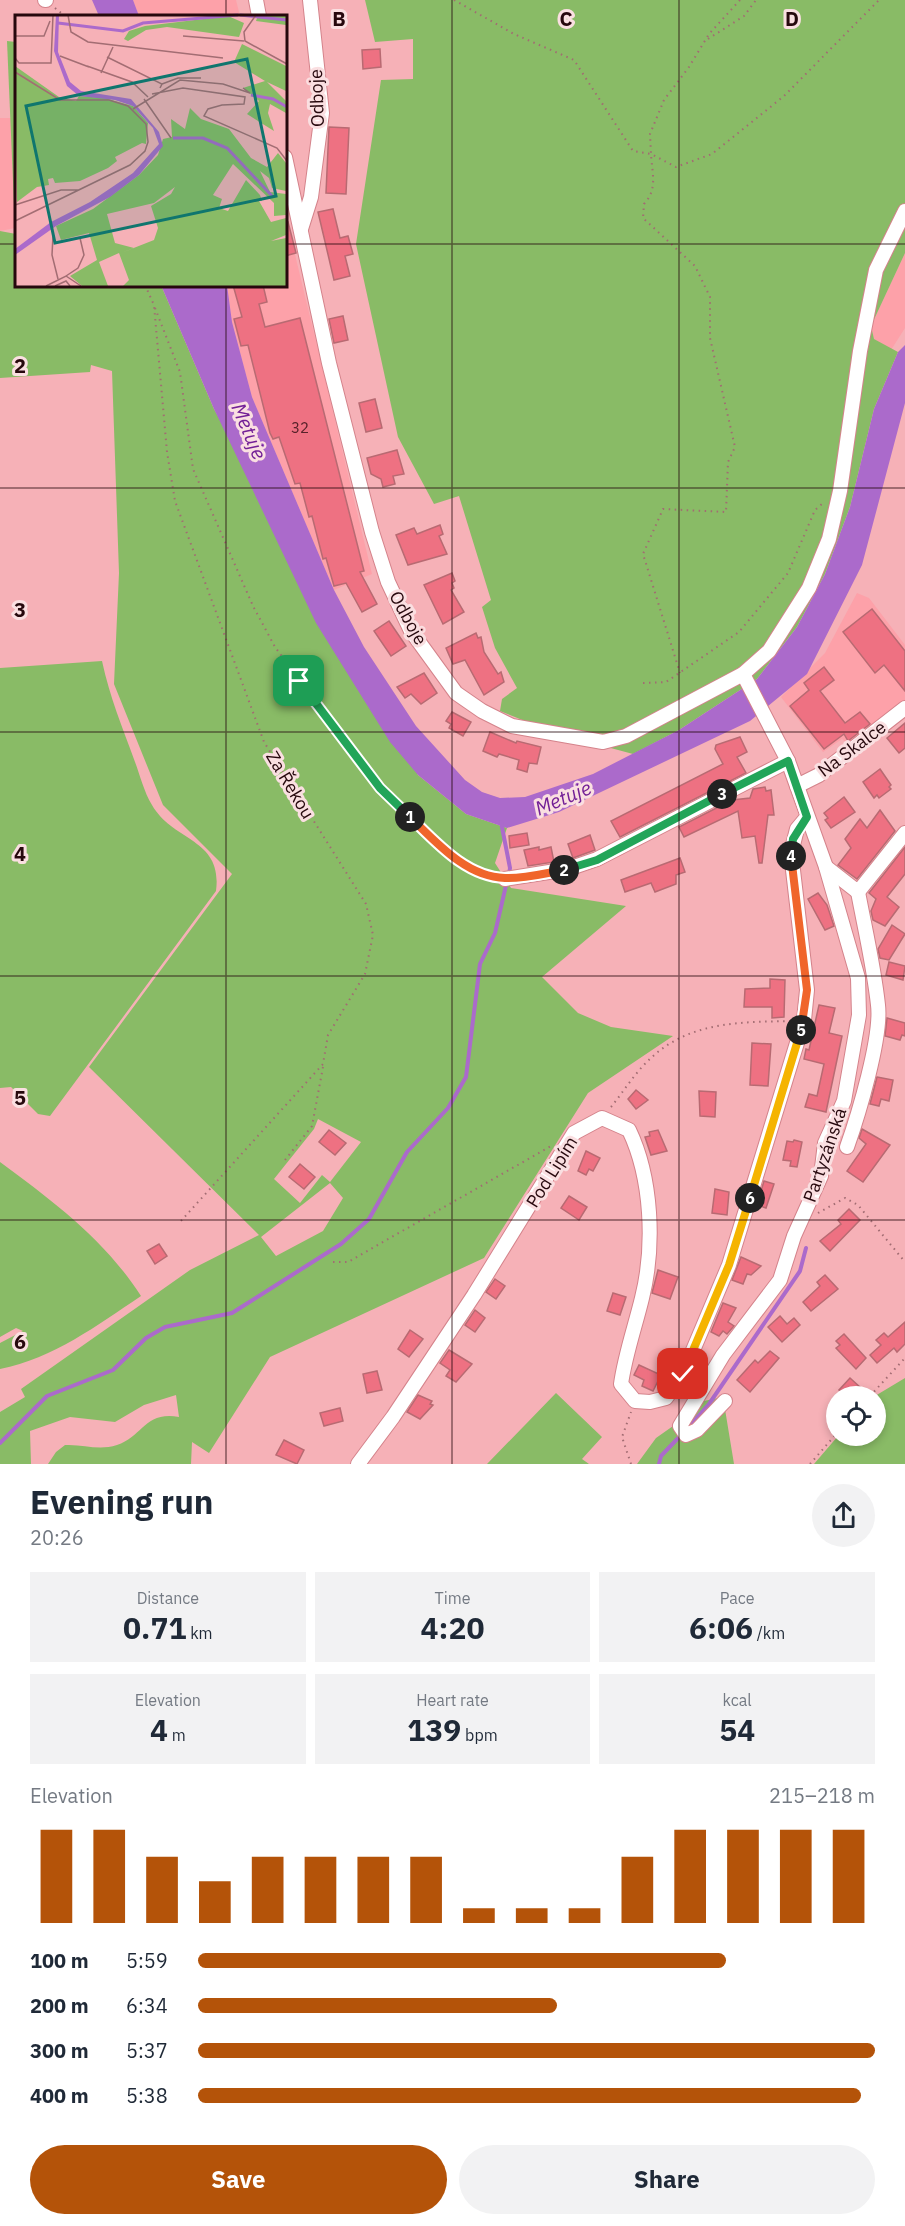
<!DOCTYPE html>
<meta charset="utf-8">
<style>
:root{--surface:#fff;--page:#f2f2f3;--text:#1f2937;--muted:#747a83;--accent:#b45309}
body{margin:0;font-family:"IBM Plex Sans",sans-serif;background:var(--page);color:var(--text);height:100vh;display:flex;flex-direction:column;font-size:22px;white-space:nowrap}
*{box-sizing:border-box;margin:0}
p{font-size:20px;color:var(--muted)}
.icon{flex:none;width:33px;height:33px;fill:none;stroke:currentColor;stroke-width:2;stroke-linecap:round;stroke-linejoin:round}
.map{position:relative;height:1464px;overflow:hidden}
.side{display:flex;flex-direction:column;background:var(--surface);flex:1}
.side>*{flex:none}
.fabs{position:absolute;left:826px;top:1386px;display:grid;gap:12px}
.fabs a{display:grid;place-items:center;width:60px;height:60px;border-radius:50%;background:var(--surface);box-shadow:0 3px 9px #0003;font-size:30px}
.pin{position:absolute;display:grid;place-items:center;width:51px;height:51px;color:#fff;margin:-26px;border-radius:12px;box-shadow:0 3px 9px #0006}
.km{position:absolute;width:30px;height:30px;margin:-15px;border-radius:50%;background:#222;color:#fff;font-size:16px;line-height:30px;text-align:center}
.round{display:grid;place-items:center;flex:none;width:63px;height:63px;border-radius:32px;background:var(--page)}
.headline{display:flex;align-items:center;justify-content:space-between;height:102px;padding:0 30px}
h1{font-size:33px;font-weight:700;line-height:45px}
.figures{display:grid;grid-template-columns:repeat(3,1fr);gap:9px;height:102px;padding:6px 30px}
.figures div{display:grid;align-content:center;border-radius:0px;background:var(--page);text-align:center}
.figures b{font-size:30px;font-weight:700}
.figures small{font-size:16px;font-weight:400}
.figures p{font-size:16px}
.chart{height:168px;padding:12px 30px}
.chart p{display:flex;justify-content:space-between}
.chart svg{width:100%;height:108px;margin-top:6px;stroke:var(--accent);stroke-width:6}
.cta{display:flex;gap:12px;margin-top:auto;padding:12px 30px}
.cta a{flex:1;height:69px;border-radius:36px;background:var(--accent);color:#fff;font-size:24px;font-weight:700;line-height:69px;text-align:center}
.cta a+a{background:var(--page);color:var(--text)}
ul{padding:0 30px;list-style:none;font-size:20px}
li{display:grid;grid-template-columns:96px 72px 1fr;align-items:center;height:45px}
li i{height:15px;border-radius:8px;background:var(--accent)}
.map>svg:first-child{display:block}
.built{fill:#fda1a9}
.green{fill:#89bb66;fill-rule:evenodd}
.water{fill:#ab6acb}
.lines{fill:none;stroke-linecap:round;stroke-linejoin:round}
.stream{stroke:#ab6acb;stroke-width:4}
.building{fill:#ee7182;stroke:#b86a72;stroke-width:1.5}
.minor-casing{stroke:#d4838b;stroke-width:16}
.path{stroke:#a26c72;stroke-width:2;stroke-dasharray:1.5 4.5;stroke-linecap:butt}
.minor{stroke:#fff;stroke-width:14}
.split-1-casing{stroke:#fff;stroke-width:12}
.split-2-casing{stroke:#fff;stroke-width:12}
.split-3-casing{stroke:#fff;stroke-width:12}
.split-4-casing{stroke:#fff;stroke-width:12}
.split-5-casing{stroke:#fff;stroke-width:12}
.split-6-casing{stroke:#fff;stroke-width:12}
.split-7-casing{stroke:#fff;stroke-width:12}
.split-1{stroke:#22a559;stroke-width:8}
.split-2{stroke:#f0652b;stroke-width:8}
.split-3{stroke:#22a559;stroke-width:8}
.split-4{stroke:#22a559;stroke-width:8}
.split-5{stroke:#f0652b;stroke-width:8}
.split-6{stroke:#f5b400;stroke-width:8}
.split-7{stroke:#f5b400;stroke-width:8}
.grid{fill:none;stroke:#26080d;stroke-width:1.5;stroke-opacity:0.55}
.labels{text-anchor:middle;stroke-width:6;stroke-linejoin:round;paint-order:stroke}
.number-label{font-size:15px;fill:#58222a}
.street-label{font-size:18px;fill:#26080d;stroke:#fadfe1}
.water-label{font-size:20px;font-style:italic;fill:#731f96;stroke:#fadfe1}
.inset-river{fill:none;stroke:#ab6acb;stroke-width:3}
.inset-road{fill:none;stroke:#a36d73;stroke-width:1.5}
.view{fill:#0f766e;fill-opacity:0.15;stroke:#0f766e;stroke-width:3}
.inset-edge{fill:none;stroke:#26080d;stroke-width:3}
.grid-label{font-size:20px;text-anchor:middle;font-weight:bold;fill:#26080d;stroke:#fadfe1;stroke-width:6;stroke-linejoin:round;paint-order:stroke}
</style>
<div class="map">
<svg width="905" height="1464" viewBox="0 0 905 1464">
<rect width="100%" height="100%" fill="#f6b1b7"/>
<g class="built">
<polygon points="133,0 236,0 240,16 139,16"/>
<polygon points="0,118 11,118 15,228 0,231"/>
<polygon points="285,213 372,574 334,590 252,397 232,322 227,285 285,285"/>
<polygon points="905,253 905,328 891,350 874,339 871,326"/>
<polygon points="857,593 869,598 905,645 905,701 848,744 842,739 823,752 781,697 825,653"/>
</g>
<g class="green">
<polygon points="365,0 905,0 905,253 871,326 874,339 898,352 874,409 850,507 825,574 797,627 757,679 679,730 633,754 555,733 500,711 502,699 517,688 495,648 482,607 491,600 459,496 434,504 398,437 356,244 381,80 413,79 413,39 375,42"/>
<polygon points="7,41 16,42 16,229 15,228"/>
<path d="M0 231 16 234V285H161L214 409 418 775 466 814 507 828 495 863 511 888 626 906 542 977 578 1013 611 1027 673 1036 588 1093 484 1258 270 1357 209 1453 192 1442 191 1464H48L56 1452 65 1445C84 1444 98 1451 117 1445 143 1437 144 1411 179 1417L176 1395 144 1405 115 1422 70 1417 30 1431 31 1464H0V1412L25 1397 21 1389 190 1270 259 1235 89 1067 232 874 163 805 114 684 119 573 112 371 91 365 90 372 0 378ZM318 1119 361 1142 330 1182 322 1175 300 1203 274 1179 314 1129ZM330 1183 343 1198 323 1231 276 1256 261 1237Z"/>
<path d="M102 661C110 698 122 726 135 762 140 775 144 792 152 805 173 842 223 838 216 891L50 1116 38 1114 11 1087 0 1088V668Z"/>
<path d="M0 1162C53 1201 105 1240 141 1296 96 1326 54 1358 0 1369V1343L23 1331 16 1328 0 1337Z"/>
<polygon points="905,1378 905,1464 814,1464 838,1436 876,1436 875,1396"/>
<polygon points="556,1393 602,1437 582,1459 589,1464 487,1464"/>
<polygon points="723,1397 734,1464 637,1464 656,1438 693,1412 699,1402"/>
</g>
<g class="water">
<polygon points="92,0 133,0 139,16 99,16"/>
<polygon points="161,285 227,285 232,322 252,397 334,590 364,647 416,726 465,780 482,792 500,798 525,797 593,774 679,730 757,679 797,627 825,574 850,507 874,409 898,352 905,345 905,403 862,565 807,674 750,721 559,812 507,828 466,814 418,775 390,742 316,623 214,409"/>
</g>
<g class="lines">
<g class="stream">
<polyline points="501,822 510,868 509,874"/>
<polyline points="687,1429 709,1404 800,1271 806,1248"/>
<polyline points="0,1443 47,1396 113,1370 146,1338 165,1327 232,1313 341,1244 369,1219 407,1152 448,1108 466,1077 480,964 495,933 507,881"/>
<polyline points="659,1464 661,1456 682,1434"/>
</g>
</g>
<g class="building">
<polygon points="380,49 381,67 363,69 362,50"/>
<polygon points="329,127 349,128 346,194 326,193"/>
<polygon points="333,209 340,238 348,236 353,254 345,256 350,276 334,280 318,212"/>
<polygon points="288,222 296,253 285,256 285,223"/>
<polygon points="233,285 263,285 267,302 259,304 265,327 300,318 364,571 360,572 377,604 362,612 346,583 334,586 326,558 323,559 312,516 309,517 300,483 295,484 279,437 273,439 270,433 248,345 241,346 234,319 242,317"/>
<polygon points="343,316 348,340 334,343 329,319"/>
<polygon points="375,399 382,428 366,432 359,403"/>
<polygon points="397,450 404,474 393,476 395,484 383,487 381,479 371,474 367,458"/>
<polygon points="440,525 443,534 439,536 447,554 408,565 396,535 414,528 417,534"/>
<polygon points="452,573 455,581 452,583 454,588 451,590 464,612 443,624 424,585"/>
<polygon points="872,609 905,651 905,691 884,665 875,673 843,632"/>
<polygon points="389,621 406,646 391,656 374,631"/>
<polygon points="476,633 478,638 481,637 484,652 498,674 501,672 504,682 484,695 465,660 453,664 446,648"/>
<polygon points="824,667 834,680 820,691 845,723 860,712 870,724 848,741 844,734 824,749 790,706 809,690 804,683"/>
<polygon points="424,673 437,693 421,704 411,694 405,698 397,687"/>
<polygon points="452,712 471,722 463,736 449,728 451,724 446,721"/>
<polygon points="905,723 905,748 899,753 887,738"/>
<polygon points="490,732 516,743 517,741 541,747 537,764 529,763 527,772 517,769 519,760 499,754 497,757 483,751"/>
<polygon points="740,737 747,752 737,757 746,773 620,837 611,821 723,764 715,749 716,745"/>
<polygon points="880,769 891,785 889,787 891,789 879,798 877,795 874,798 863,782"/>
<polygon points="765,787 766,791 771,790 774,815 768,815 762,863 759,863 755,836 742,838 738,811 684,837 679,827 732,800 750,798 753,789"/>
<polygon points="844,797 855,812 831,828 825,820 828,818 824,813"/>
<polygon points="880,810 895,831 857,879 838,865 851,848 845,839 860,819 867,828"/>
<polygon points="527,833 529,845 510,848 509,836"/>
<polygon points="590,835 595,850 573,858 568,844"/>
<polygon points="539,847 539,850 551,847 554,862 528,866 524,850"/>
<polygon points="905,847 905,874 887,897 899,907 885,926 873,920 871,911 876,899 869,893"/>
<polygon points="680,858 685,872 676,875 676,884 655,892 651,883 625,892 621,880"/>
<polygon points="818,893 827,905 834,926 825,930 808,899"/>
<polygon points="892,925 905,934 889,960 880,958 878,949"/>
<polygon points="889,962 905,966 903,980 886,975"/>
<polygon points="770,979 785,980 784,1017 772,1018 772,1007 744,1007 745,989 770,988"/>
<polygon points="819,1005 835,1008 829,1033 842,1036 826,1112 805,1107 809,1094 817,1096 824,1064 804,1059 806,1049 809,1050"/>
<polygon points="887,1018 905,1023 905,1036 902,1035 900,1040 885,1036"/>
<polygon points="752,1043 771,1044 768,1086 750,1085"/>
<polygon points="877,1077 893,1080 889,1101 881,1099 879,1106 870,1104"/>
<polygon points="636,1090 648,1100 636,1109 628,1099"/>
<polygon points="699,1091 716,1092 715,1117 700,1116"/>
<polygon points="862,1129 890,1145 863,1182 847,1171 866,1144 859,1138"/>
<polygon points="329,1130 346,1143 335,1155 319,1142"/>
<polygon points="658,1130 667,1151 651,1155 645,1137 650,1136 649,1132"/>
<polygon points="794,1140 802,1142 797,1167 790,1166 791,1161 783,1160 787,1141 793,1142"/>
<polygon points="586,1151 600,1158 593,1171 589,1169 586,1175 578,1171"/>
<polygon points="300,1164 315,1177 304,1189 289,1177"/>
<polygon points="764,1181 774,1184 766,1208 757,1205"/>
<polygon points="715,1189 729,1192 727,1215 712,1213"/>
<polygon points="569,1196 587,1207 579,1220 561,1208"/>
<polygon points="849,1209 860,1220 830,1251 820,1241 841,1224 838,1220"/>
<polygon points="159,1244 167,1256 155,1264 147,1251"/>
<polygon points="741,1257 761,1266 751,1275 747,1274 743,1284 732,1280"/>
<polygon points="658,1270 678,1277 670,1299 652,1293"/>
<polygon points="825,1275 838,1289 811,1311 803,1302 820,1286 817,1282"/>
<polygon points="495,1279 505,1286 496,1299 486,1292"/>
<polygon points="613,1293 626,1297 620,1315 607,1311"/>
<polygon points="723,1303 736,1308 728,1322 734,1326 727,1334 723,1331 719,1336 711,1332"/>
<polygon points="475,1310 485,1318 475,1332 465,1325"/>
<polygon points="780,1316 787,1324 794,1318 800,1325 782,1342 768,1327"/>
<polygon points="905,1322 905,1344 897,1352 894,1348 877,1363 870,1355 881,1345 876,1340 884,1333 888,1337"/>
<polygon points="410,1330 423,1339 409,1357 398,1349"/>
<polygon points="844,1334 866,1358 856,1369 836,1348 840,1345 836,1341"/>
<polygon points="449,1350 472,1364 456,1382 446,1376 450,1370 440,1363"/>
<polygon points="770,1351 779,1358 750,1392 737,1380 755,1360 758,1363"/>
<polygon points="639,1365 661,1375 653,1391 642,1386 644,1380 634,1375"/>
<polygon points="377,1371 382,1390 367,1393 363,1374"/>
<polygon points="850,1378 861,1388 857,1392 862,1396 846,1396 839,1390"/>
<polygon points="418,1395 432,1401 430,1404 433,1405 420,1419 407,1412"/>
<polygon points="340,1408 343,1421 324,1426 320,1413"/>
<polygon points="284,1440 304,1450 297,1464 276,1455"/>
</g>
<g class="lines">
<defs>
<g id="minor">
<polyline points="45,0 46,0"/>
<polyline points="256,0 259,16"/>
<polyline points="285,157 329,363 372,532 388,582 411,631 456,693 482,711 512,726 603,742 626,736 743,674 769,651 809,588 829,539 840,491 860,351 876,270 905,211"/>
<polyline points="301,229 311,197 322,113 310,0"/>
<polyline points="797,786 819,775 905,708"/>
<polyline points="826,867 858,892 905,833"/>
<polyline points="505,879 568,869 597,859 788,761"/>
<path d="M847 1147C858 1116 882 1037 878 1005 874 967 865 929 858 892"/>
<polyline points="725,1401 697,1430 686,1435 680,1426 723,1355 780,1280 794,1236 821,1176 825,1143 844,1101 859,1015 858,978 826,867 788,761 743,674"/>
<path d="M358 1464 393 1417 474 1295 574 1133 602 1118 629 1130C652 1178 655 1246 642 1298 635 1327 625 1355 621 1384L635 1401 650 1402 666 1398 683 1374 729 1265 804 1020 807 990 791 853 797 829 807 817"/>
</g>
</defs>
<use href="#minor" class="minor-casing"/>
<g class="path">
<path d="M454 0 514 34 574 60 633 151 651 154C652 173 658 189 644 204L643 218 695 266 710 297V338L735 447 728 462 726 512 663 509 643 554 680 673"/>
<polyline points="740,0 709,34 689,67 664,100 650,134 651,154 676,167 712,154 784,96 879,0"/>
<polyline points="55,8 65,16"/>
<polyline points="708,39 744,16 756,0"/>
<polyline points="145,285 154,305 167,452 175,501 264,742 366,904 373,935 365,974 328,1035 323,1064 180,1222"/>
<polyline points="155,308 180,372 193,469 253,606 275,647 380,788 446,852 482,874 494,876"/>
<polyline points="643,683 666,682 739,632 788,573 815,510 823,503"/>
<path d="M611 1107C624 1091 636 1071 652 1057 691 1021 743 1022 792 1021"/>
<polyline points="285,1160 312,1126 323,1067"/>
<polyline points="818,1213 845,1198 858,1205 905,1262"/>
<polyline points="333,1262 348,1262 551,1146"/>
<polyline points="870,1396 905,1358"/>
<polyline points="631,1464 622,1437 631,1412"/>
<polyline points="810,1464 837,1433"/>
</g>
<use href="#minor" class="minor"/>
</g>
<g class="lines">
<defs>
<polyline id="split-1" points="299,681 380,788 410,817"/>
<path id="split-2" d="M410 817C436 842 466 877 505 878 524 879 546 873 564 870"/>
<polyline id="split-3" points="564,870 597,860 722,794"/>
<polyline id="split-4" points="722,794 788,761 807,817 793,839 791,856"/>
<polyline id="split-5" points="791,856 807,990 801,1030"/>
<polyline id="split-6" points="750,1198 801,1030"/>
<polyline id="split-7" points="683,1374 729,1265 750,1198"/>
</defs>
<use href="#split-1" class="split-1-casing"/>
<use href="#split-2" class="split-2-casing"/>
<use href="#split-3" class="split-3-casing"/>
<use href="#split-4" class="split-4-casing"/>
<use href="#split-5" class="split-5-casing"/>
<use href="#split-6" class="split-6-casing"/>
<use href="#split-7" class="split-7-casing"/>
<use href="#split-1" class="split-1"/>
<use href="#split-2" class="split-2"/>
<use href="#split-3" class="split-3"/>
<use href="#split-4" class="split-4"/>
<use href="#split-5" class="split-5"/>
<use href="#split-6" class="split-6"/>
<use href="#split-7" class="split-7"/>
</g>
<path class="grid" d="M226 0V16M452 0V1464M679 0V1464M0 244H16M285 244H905M226 285V1464M0 488H905M0 732H905M0 976H905M0 1220H905"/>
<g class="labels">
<g class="number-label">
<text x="300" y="433">32</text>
</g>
<g class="street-label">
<text transform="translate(317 98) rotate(-92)" y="6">Odboje</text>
<text transform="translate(408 618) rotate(61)" y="6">Odboje</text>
<text transform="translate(852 749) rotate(-37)" y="6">Na Skalce</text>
<text transform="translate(290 785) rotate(59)" y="6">Za Řekou</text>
<text transform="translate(825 1155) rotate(-71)" y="6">Partyzánská</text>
<text transform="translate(552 1172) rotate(-58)" y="6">Pod Lipím</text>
</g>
<g class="water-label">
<text transform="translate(249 431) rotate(67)" y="7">Metuje</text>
<text transform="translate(563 798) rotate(-23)" y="7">Metuje</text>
</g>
</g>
<g transform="translate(15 15)">
<rect width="272" height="272" fill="#f6b1b7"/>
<path d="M243 0 271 1V10L241 6ZM213 1 229 8 224 22 152 12 131 15 113 26 109 24 114 16 130 11ZM227 29 271 51V76L252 67 271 86V98L255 89 253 98 259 116 232 99 244 86 228 73 250 66 219 47ZM0 51 44 82 61 86 64 81 89 83 118 91 133 108 131 129 127 128 100 142 102 146 93 153 65 166 40 168 38 163 33 164 34 170 22 172 2 187ZM175 93 186 104 214 114 236 143 252 152 263 138 271 148V176L257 173 254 163 245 156 255 177 271 179V200L259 201V188L218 149 198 180 207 184 204 193 213 196 231 165 245 180 247 186H244L256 207 271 203V220L256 226 271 223V271H108L114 265 104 238 84 247 93 271H67L55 261 82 245 74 218 46 225 41 211 78 194 124 160 143 140 148 124 157 122 156 104 170 114ZM160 172 156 179 136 191 143 213 139 225 106 238 119 233 100 228 92 199 139 188Z" fill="#89bb66" fill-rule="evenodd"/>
<path d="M41 0H44L43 37 55 67 66 76 116 84 144 117 148 131 124 160 95 182 41 211 0 240V234L36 207 75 187 118 158 144 129 138 113 118 91 100 85 64 81 52 71 39 36Z" fill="#ab6acb"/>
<path class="inset-river" d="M225 0 272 5M43 8 108 16 128 8 223 0M236 80 258 84 272 92M158 123H188L212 133 258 182"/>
<path class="inset-road" d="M53 0 56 17 73 27 208 43M241 0 229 17 230 26 272 49M0 21H29L35 6M168 21 229 26M45 41 74 52M92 42 147 69 145 73M0 43 4 48H36L38 0M72 51 117 67 133 82M0 57 45 85H94L113 91 131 109 133 127 130 136 115 150 0 206M86 58 98 32M147 69 163 63H186M137 79 168 73 230 82 229 89 207 90 193 94 189 101 262 133 272 146M129 84 156 123M118 94 165 65 208 69 235 78 228 73M0 190 46 175H64M38 221 37 240 43 264M51 261 63 253 69 240 65 223M31 271 51 261 66 271M40 271 51 266 55 271"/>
<path class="view" d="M232 44 261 181 40 228 11 91Z"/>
<rect width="272" height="272" class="inset-edge"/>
</g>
<g class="grid-label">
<text x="339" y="26">B</text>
<text x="566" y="26">C</text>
<text x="792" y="26">D</text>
<text x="20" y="373">2</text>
<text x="20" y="617">3</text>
<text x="20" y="861">4</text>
<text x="20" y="1105">5</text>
<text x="20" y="1349">6</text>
</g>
</svg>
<div class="fabs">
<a><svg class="icon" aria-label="locate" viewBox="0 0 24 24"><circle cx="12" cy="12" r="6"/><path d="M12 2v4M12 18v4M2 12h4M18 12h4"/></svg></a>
</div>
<div class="pin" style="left:299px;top:681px;background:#1e9e55"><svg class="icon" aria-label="arrive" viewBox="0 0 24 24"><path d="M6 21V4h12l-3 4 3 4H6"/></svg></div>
<div class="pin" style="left:683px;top:1374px;background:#d93025"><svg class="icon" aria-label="check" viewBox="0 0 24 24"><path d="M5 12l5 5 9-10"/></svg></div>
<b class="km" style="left:410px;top:817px">1</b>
<b class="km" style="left:564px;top:870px">2</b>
<b class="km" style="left:722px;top:794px">3</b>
<b class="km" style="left:791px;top:856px">4</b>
<b class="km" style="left:801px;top:1030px">5</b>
<b class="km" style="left:750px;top:1198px">6</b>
</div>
<section class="side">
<div class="headline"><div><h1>Evening run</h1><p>20:26</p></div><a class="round"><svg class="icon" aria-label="share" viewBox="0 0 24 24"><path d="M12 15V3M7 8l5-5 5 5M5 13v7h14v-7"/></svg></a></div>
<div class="figures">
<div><p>Distance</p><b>0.71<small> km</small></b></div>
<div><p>Time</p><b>4:20</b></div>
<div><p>Pace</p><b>6:06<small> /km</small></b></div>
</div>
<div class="figures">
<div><p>Elevation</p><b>4<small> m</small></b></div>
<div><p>Heart rate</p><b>139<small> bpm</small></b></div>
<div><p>kcal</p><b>54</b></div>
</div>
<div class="chart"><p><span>Elevation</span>215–218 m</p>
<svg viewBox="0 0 160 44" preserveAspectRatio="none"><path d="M5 44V6M15 44V6M25 44V17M35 44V27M45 44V17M55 44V17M65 44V17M75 44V17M85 44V38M95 44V38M105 44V38M115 44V17M125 44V6M135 44V6M145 44V6M155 44V6"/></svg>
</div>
<ul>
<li><b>100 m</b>5:59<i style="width:78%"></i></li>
<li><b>200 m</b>6:34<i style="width:53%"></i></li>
<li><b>300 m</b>5:37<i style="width:100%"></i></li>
<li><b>400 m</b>5:38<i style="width:98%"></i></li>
</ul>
<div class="cta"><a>Save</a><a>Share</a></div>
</section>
